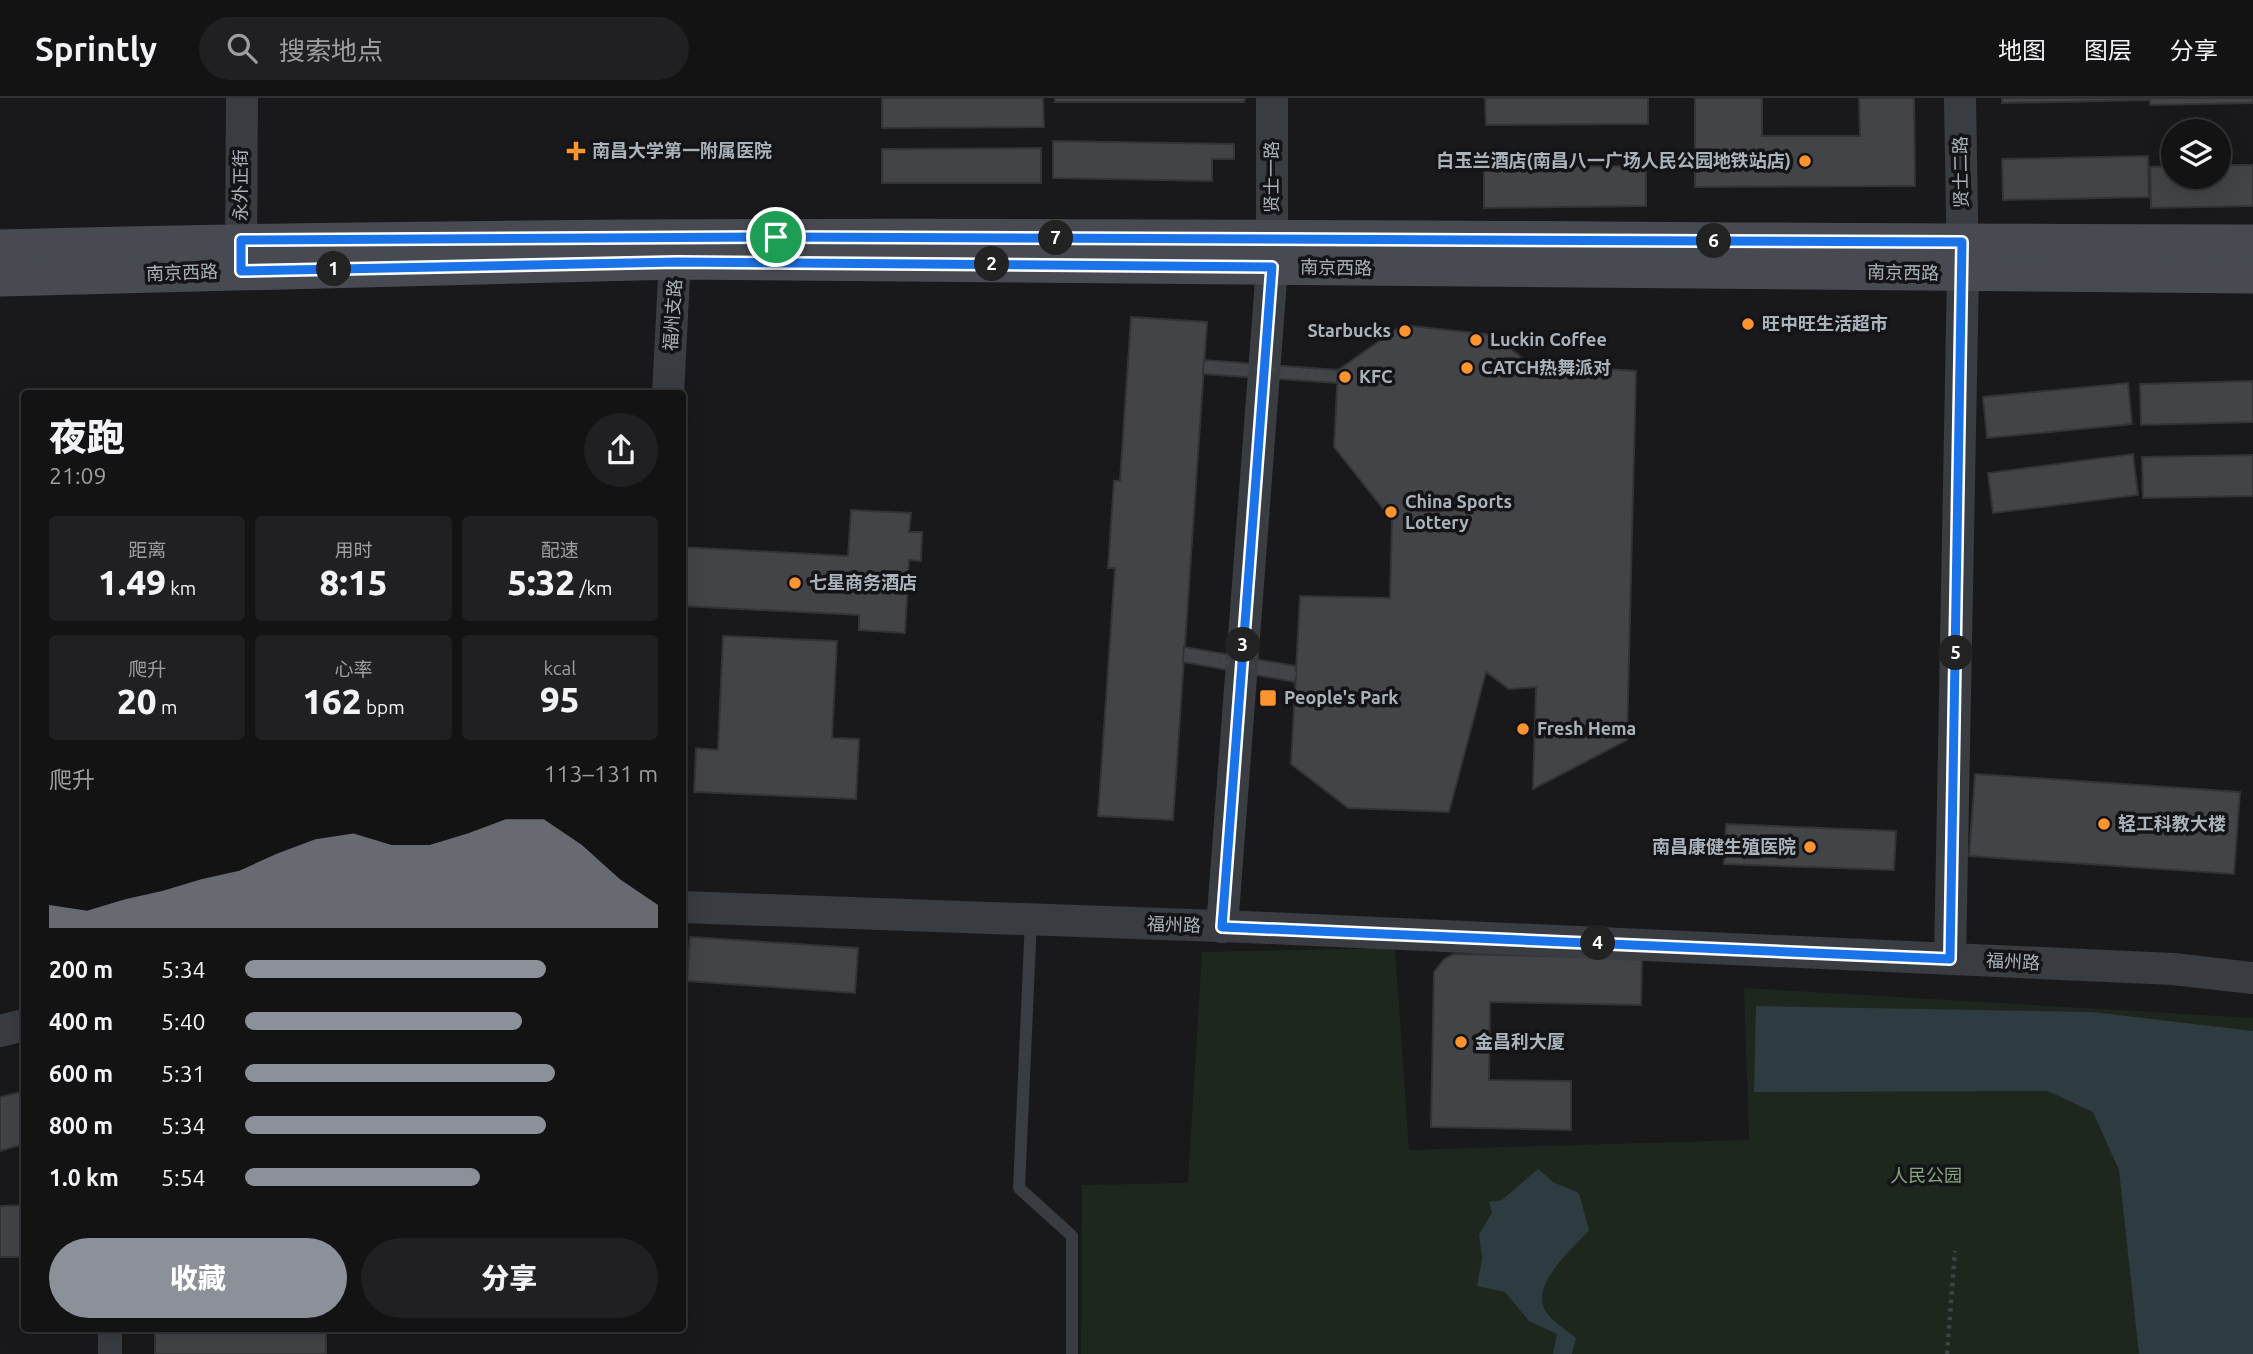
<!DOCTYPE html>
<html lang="zh">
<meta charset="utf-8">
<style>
:root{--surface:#131314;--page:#202022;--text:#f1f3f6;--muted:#9d9ea0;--line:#323234;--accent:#8c9099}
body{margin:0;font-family:Ubuntu,"Noto Sans SC",sans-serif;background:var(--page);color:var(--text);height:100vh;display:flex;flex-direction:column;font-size:26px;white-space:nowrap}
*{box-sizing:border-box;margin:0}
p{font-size:23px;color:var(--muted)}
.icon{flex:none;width:38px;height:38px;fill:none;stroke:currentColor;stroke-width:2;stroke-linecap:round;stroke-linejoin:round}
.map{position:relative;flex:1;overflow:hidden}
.panel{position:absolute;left:21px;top:292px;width:665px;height:942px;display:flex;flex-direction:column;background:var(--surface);border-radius:7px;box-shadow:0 7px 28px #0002,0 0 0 2px var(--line)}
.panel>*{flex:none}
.buttons{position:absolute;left:2161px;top:21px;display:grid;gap:14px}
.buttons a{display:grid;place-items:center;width:70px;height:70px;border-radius:50%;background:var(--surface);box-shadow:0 7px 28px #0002,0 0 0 2px var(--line);font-size:35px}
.pin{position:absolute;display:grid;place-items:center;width:60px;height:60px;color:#fff;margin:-30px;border:4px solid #fff;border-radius:50%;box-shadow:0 2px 7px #0007}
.km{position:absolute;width:35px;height:35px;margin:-18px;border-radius:50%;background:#222;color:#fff;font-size:19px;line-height:35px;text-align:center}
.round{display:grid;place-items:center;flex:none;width:74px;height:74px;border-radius:37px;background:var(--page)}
.head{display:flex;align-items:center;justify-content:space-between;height:119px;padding:0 28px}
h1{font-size:38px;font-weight:800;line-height:52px}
.metrics{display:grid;grid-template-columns:repeat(3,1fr);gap:10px;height:119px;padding:7px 28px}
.metrics div{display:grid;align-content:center;border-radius:7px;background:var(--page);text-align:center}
.metrics b{font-size:35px;font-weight:800}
.metrics small{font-size:19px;font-weight:400}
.metrics p{font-size:19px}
.chart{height:196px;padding:14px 28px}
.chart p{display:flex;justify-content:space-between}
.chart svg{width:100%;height:126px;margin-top:7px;fill:var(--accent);opacity:.7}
.cta{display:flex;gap:14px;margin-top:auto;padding:14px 28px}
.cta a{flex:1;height:80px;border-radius:42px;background:var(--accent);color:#fff;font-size:28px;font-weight:800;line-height:80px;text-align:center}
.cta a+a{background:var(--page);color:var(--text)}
ul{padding:0 28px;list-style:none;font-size:23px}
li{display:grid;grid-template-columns:112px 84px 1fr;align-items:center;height:52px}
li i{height:18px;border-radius:9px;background:var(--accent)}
header{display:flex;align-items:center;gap:42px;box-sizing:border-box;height:98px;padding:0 35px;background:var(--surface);border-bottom:2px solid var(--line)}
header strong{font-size:33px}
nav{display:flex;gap:38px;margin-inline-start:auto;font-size:24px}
.search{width:490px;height:63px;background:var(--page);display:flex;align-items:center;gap:18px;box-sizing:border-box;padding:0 24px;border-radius:38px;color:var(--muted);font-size:26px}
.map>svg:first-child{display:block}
.green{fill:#1e271e}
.water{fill:#2e3b40}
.building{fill:#434448;stroke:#333337;stroke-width:2}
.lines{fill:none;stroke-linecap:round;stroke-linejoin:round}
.path{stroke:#3f4348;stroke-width:4.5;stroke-dasharray:3.5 5;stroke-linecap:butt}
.service{stroke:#393c40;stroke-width:12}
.minor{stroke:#393c40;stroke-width:24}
.tertiary{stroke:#393c40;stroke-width:32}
.secondary{stroke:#474b51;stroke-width:35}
.path-bridge{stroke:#3f4348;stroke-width:4.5;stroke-dasharray:3.5 5;stroke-linecap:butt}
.route-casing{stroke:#fff;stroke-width:14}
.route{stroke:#1a73e8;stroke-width:9}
.poi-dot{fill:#fd942f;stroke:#141416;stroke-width:2.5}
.labels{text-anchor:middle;stroke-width:7;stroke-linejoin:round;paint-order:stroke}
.poi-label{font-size:18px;font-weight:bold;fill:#aab3bc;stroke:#141416;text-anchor:start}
.street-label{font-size:18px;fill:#aab3bc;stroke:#141416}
.park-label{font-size:18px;fill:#85a780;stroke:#141416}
</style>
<header>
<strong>Sprintly</strong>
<div class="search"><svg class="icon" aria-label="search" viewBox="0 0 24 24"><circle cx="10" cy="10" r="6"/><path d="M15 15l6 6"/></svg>搜索地点</div>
<nav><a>地图</a><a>图层</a><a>分享</a></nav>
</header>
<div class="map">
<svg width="2253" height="1256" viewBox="0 0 2253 1256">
<rect width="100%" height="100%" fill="#19191b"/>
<polygon class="green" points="1395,850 1409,1052 1749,1042 1744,890 2253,920 2253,1256 1081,1256 1082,1087 1188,1085 1202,854"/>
<g class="water">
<polygon points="1756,908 2092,914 2253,933 2253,1256 2139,1256 2119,1072 2093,1014 2048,993 1754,994"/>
<path d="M1538 1071 1553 1084 1579 1095 1589 1132C1573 1151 1533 1183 1544 1210 1548 1221 1567 1232 1576 1240L1572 1256H1553L1557 1236 1529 1223 1505 1194 1477 1188 1482 1161 1479 1136 1492 1115 1489 1104 1502 1102Z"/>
</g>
<g class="building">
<polygon points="882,0 1043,0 1044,29 882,30"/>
<polygon points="1055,0 1245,0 1244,4 1055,4"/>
<polygon points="1485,0 1648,0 1648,26 1486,27"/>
<polygon points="1695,0 1762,0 1762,38 1860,38 1859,0 1914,0 1915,88 1695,89"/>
<polygon points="2002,0 2148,0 2148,2 2002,5"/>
<polygon points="2150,0 2253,0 2253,5 2150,7"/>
<polygon points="1053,43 1234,46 1234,61 1212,61 1212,83 1053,80"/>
<polygon points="1041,50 1041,85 882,85 882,51"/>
<polygon points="2148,58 2149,99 2003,102 2002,61"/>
<polygon points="2219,67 2253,67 2253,108 2151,110 2150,69 2174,68 2174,79 2219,79"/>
<polygon points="1646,68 1646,108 1484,110 1484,69"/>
<polygon points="1131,219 1207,224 1173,722 1098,718 1115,470 1108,470 1114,383 1120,383"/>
<polygon points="1402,227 1493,237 1530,266 1636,273 1627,642 1533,691 1536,589 1509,591 1486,574 1449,714 1348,710 1291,666 1300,498 1390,500 1392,422 1334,349 1338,272"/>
<polygon points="1204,262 1338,272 1337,285 1203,276"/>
<polygon points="2253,283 2253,324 2141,327 2140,286"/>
<polygon points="2128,285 2132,326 1987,340 1983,299"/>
<polygon points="2133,356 2138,397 1993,415 1988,375"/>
<polygon points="2253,357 2253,398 2143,400 2142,359"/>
<polygon points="851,412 911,415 909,434 922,434 921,463 909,462 905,535 859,532 859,517 682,508 682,449 848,458"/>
<polygon points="723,538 837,543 832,640 859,641 856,701 694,694 696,650 718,652"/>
<polygon points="1184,549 1296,568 1295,584 1183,564"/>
<polygon points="1975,676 2240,694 2234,776 1969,758"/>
<polygon points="1726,726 1896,733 1894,772 1724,766"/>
<polygon points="690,839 858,850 855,895 687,883"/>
<polygon points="1454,856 1642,860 1641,907 1490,904 1489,982 1571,983 1571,1032 1431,1029 1434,874 1444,861"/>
<polygon points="24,993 24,1046 0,1053 0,999"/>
<polygon points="24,1107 24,1159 0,1159 0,1108"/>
<rect x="155" y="1230" width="171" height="26"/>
<polygon points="466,1230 549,1230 549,1235 466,1234"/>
</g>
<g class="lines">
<polyline class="path" points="1947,1256 1955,1153"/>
<polyline class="service" points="1031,822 1019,1090 1072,1138 1072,1256"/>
<polyline class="minor" points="110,1230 110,1256"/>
<g class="tertiary">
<polyline points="241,168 242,0"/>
<polyline points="668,296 676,140"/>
<polyline points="682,809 1246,829 2173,871 2253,880"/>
<polyline points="1222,829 1272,169 1272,0"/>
<polyline points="1950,861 1963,175 1960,0"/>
<polyline points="0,933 24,927"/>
</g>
<g class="secondary">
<path d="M0 149C751 129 1502 143 2253 144"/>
<polyline points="0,181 677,164 2253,178"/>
</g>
<g class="path-bridge">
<polyline points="1204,268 1337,277"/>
<polyline points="1184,557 1296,576"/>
</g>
</g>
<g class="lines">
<defs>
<polygon id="route" points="776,139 1962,144 1950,861 1222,829 1272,169 677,164 241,173 241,142"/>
</defs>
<use href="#route" class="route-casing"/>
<use href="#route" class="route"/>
</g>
<g class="poi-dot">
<path d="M572.5 42.5h7v7h7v7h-7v7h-7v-7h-7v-7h7z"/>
<circle cx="1805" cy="63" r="7"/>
<circle cx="1748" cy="226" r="7"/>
<circle cx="1405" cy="233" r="7"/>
<circle cx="1476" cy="242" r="7"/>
<circle cx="1467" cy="270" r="7"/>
<circle cx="1345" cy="279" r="7"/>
<circle cx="1391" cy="414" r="7"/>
<circle cx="795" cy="485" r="7"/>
<rect x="1259" y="591" width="18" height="18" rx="3.5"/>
<circle cx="1523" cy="631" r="7"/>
<circle cx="2104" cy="726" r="7"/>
<circle cx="1810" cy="749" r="7"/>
<circle cx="1461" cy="944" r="7"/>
</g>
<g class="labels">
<g class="poi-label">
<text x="592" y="59">南昌大学第一附属医院</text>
<text x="1791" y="69" text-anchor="end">白玉兰酒店(南昌八一广场人民公园地铁站店)</text>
<text x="1762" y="232">旺中旺生活超市</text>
<text x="1391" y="239" text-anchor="end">Starbucks</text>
<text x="1490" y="248">Luckin Coffee</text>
<text x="1481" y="276">CATCH热舞派对</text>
<text x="1359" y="285">KFC</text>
<text x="1405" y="410">China Sports<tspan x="1405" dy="21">Lottery</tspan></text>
<text x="809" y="491">七星商务酒店</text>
<text x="1284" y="606">People's Park</text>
<text x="1537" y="637">Fresh Hema</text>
<text x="2118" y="732">轻工科教大楼</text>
<text x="1796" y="755" text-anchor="end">南昌康健生殖医院</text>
<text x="1475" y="950">金昌利大厦</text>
</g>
<g class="street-label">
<text transform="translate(1961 74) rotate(-91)" y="6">贤士二路</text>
<text transform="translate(1272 79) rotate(-90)" y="6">贤士一路</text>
<text transform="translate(241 87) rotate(-90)" y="6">永外正街</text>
<text transform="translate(1336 170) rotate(1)" y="6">南京西路</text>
<text transform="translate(182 175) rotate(-2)" y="6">南京西路</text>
<text transform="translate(1903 175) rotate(1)" y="6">南京西路</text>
<text transform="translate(673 217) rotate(-86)" y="6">福州支路</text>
<text transform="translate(1174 827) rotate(2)" y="6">福州路</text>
<text transform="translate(2013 864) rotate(3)" y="6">福州路</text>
</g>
<g class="park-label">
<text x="1926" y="1084">人民公园</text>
</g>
</g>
</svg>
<div class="buttons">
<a><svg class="icon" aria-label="layers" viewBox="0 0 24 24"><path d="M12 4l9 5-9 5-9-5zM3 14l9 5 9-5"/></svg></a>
</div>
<div class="pin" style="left:776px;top:139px;background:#1e9e55"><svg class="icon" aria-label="arrive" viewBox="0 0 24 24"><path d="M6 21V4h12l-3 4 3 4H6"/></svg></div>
<b class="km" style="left:334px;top:171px">1</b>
<b class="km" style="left:992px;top:166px">2</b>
<b class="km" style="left:1243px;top:547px">3</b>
<b class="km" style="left:1598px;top:845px">4</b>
<b class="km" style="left:1956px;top:555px">5</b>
<b class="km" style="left:1714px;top:143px">6</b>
<b class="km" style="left:1056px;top:140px">7</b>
<section class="panel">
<div class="head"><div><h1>夜跑</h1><p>21:09</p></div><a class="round"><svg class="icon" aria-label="share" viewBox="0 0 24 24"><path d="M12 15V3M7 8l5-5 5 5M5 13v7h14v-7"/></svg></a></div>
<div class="metrics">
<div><p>距离</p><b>1.49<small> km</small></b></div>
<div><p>用时</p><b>8:15</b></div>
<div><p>配速</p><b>5:32<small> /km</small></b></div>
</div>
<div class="metrics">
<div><p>爬升</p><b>20<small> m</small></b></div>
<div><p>心率</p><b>162<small> bpm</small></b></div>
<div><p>kcal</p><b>95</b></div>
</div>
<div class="chart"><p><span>爬升</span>113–131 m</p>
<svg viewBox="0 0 160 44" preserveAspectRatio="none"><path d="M0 44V36L10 38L20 34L30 31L40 27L50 24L60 18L70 13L80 11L90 15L100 15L110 11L120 6L130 6L140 15L150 27L160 36V44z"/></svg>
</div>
<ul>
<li><b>200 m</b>5:34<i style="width:73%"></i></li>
<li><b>400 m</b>5:40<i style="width:67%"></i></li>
<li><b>600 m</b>5:31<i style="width:75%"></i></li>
<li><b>800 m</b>5:34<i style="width:73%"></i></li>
<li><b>1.0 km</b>5:54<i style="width:57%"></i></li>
</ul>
<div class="cta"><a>收藏</a><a>分享</a></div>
</section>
</div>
